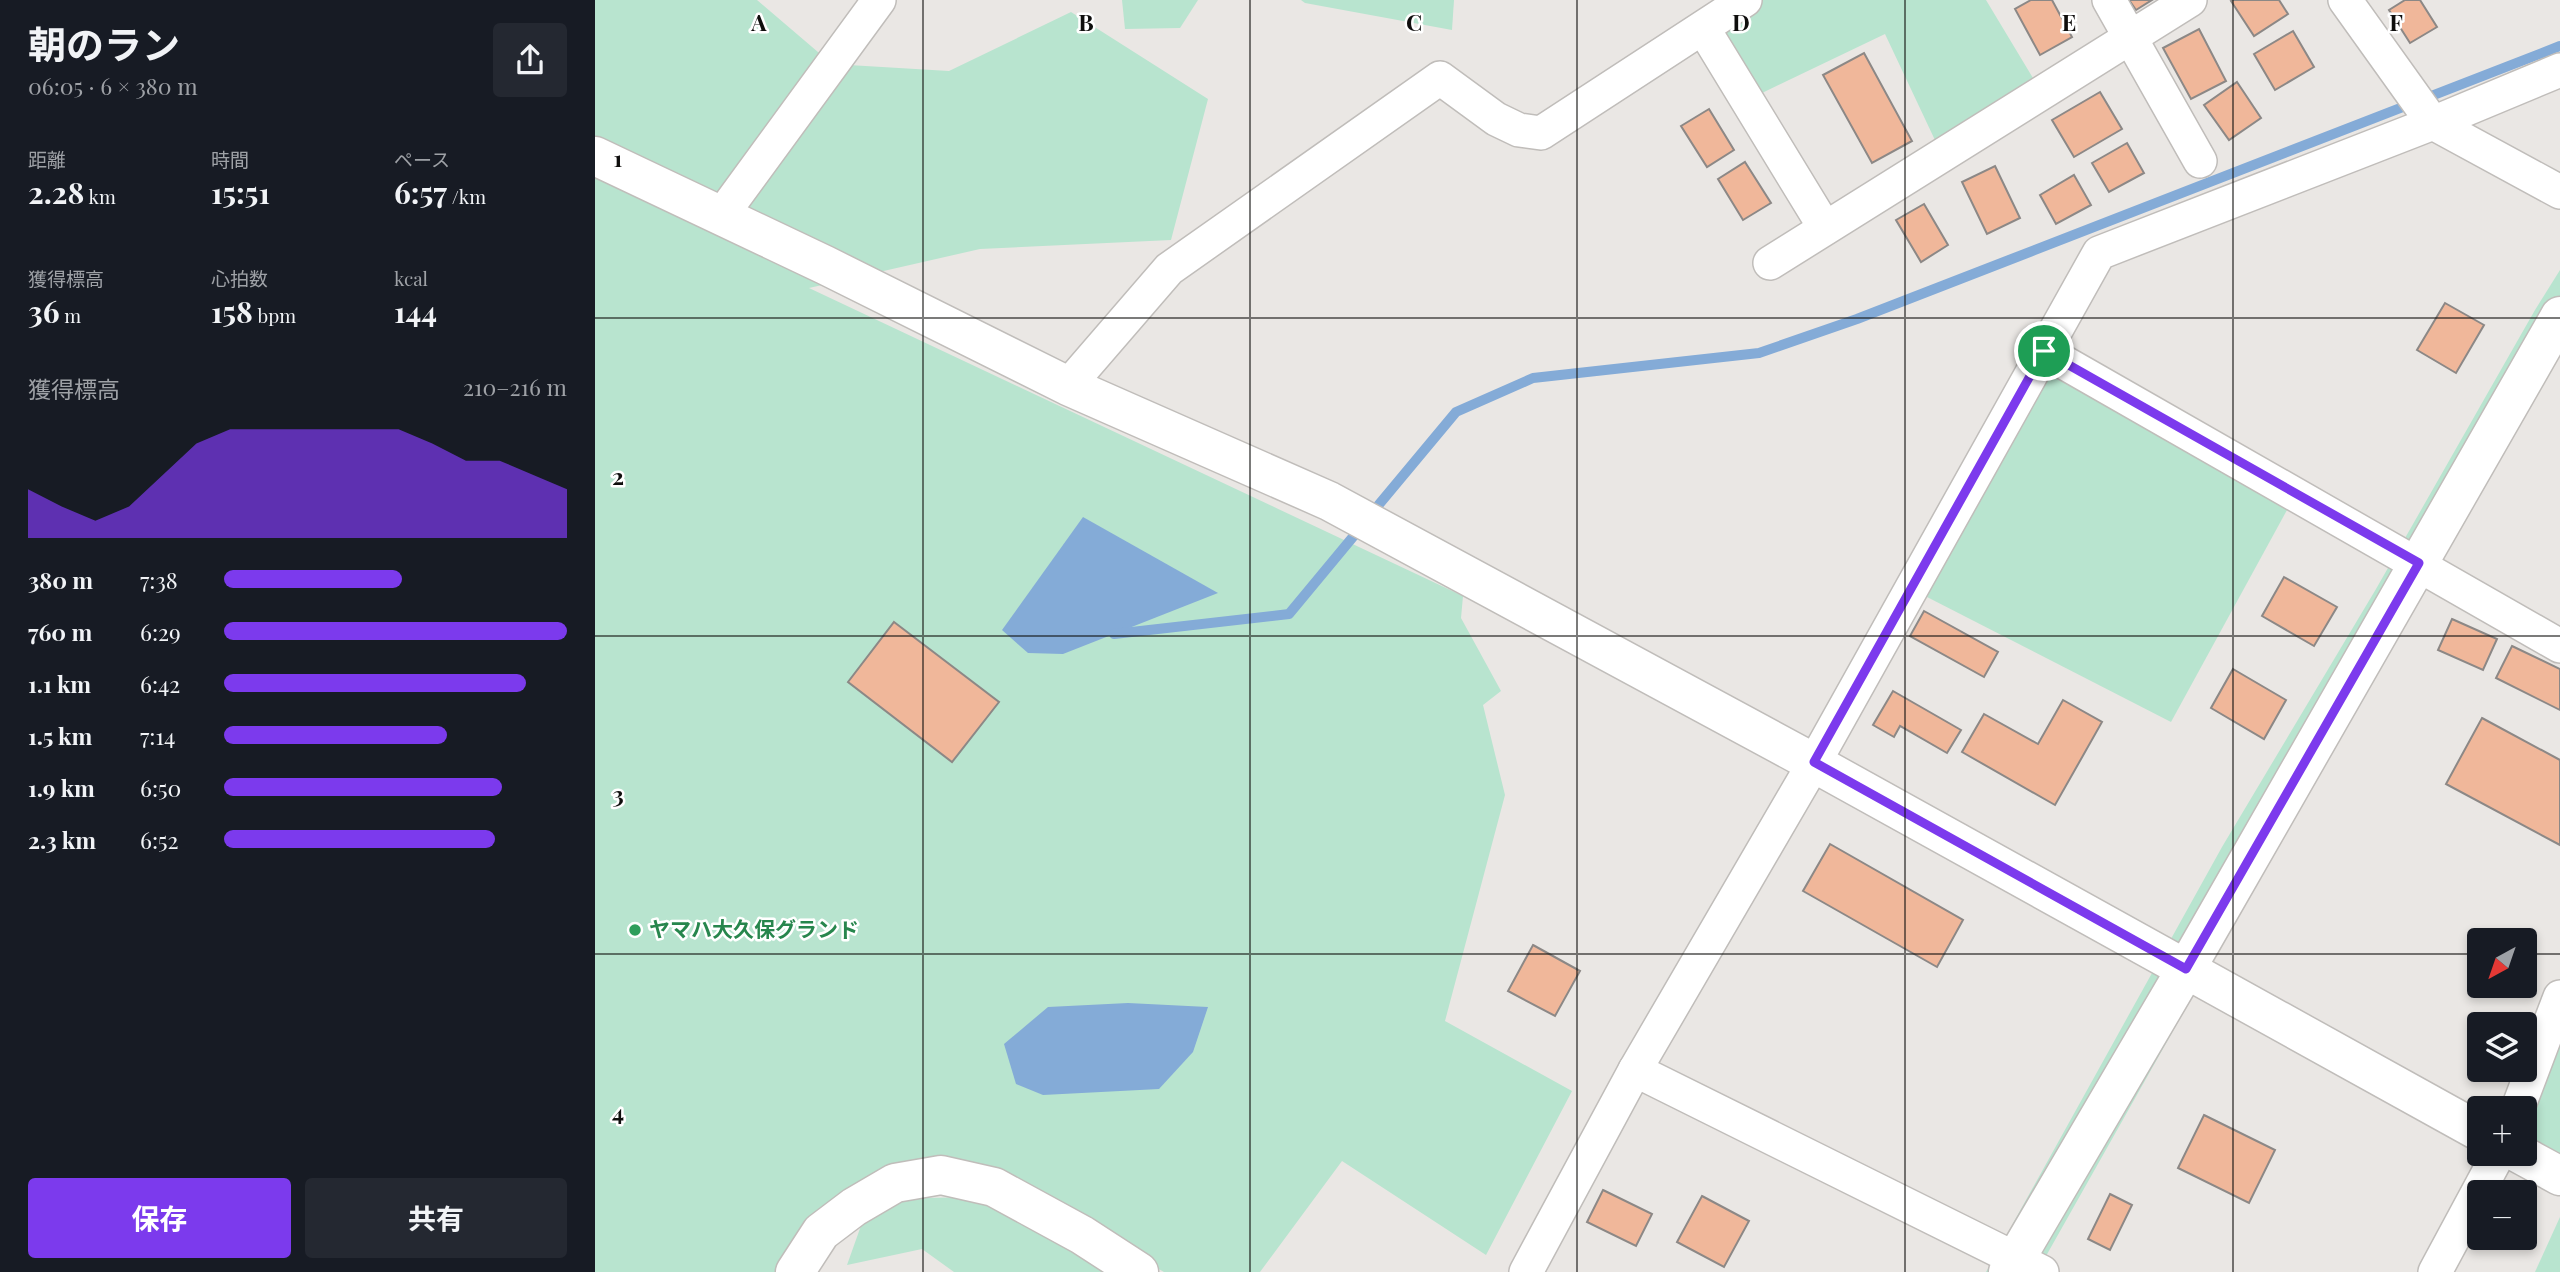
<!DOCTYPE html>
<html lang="ja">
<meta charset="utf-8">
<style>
:root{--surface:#171b24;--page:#242831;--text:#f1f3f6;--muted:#9ea1a6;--accent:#7c3aed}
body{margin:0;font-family:"Playfair Display","Noto Sans JP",serif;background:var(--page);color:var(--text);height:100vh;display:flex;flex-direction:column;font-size:26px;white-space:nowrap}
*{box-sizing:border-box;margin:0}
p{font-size:23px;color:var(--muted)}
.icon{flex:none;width:38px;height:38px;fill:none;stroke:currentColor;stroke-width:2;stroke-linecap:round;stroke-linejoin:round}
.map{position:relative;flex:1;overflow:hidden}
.panel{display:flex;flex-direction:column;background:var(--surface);width:595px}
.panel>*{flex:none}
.needle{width:46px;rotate:220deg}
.tools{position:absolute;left:1872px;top:928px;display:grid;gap:14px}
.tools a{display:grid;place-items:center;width:70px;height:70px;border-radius:7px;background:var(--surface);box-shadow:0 4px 10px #0003;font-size:35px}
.pin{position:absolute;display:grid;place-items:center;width:60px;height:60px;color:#fff;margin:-30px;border:4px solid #fff;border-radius:50%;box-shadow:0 2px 7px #0007}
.round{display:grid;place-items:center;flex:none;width:74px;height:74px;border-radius:7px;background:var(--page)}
.headline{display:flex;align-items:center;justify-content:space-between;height:119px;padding:0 28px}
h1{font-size:38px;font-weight:700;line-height:52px}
.figures{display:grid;grid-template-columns:repeat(3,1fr);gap:10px;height:119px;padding:7px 28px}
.figures div{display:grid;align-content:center}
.figures b{font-size:30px;font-weight:700}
.figures small{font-size:19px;font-weight:400}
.figures p{font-size:19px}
.chart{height:196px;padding:14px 28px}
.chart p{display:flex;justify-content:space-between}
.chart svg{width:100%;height:126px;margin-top:7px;fill:var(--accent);opacity:.7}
.primary-button{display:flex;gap:14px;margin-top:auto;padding:14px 28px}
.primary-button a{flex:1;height:80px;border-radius:7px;background:var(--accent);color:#fff;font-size:28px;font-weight:700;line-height:80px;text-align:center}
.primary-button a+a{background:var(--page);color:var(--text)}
ul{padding:0 28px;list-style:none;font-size:23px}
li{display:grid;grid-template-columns:112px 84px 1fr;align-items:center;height:52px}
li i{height:18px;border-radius:9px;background:var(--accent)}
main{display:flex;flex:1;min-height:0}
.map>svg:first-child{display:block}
.green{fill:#b8e4cf}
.water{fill:#84abd7}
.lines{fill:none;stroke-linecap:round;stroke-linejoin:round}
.stream{stroke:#84abd7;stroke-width:10}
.building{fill:#f0b79a;stroke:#8c8886;stroke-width:2}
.minor-casing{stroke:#c0bdba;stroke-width:36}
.tertiary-casing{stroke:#c0bdba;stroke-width:41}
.minor{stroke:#fff;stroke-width:33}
.tertiary{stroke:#fff;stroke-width:38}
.route-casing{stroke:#fff;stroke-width:14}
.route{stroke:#7c3aed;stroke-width:9}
.grid{fill:none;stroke:#0f0e0d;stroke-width:2;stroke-opacity:0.55}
.leisure-dot{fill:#2e9e5b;stroke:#fff;stroke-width:2.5}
.labels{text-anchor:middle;stroke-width:5;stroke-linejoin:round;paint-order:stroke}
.leisure-label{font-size:21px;font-weight:bold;fill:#27864d;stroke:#fff;text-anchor:start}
.grid-label{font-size:23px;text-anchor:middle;font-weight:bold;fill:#0f0e0d;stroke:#fff;stroke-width:5;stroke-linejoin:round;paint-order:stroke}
</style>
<main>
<section class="panel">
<div class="headline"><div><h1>朝のラン</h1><p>06:05 · 6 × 380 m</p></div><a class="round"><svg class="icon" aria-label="share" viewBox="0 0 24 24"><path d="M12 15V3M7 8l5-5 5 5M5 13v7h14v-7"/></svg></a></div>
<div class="figures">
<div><p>距離</p><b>2.28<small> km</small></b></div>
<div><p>時間</p><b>15:51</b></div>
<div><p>ペース</p><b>6:57<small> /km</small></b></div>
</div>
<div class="figures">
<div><p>獲得標高</p><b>36<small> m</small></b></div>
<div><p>心拍数</p><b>158<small> bpm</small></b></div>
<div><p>kcal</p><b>144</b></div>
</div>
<div class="chart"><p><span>獲得標高</span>210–216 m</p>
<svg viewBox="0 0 160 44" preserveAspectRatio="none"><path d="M0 44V27L10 33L20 38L30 33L40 22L50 11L60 6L70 6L80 6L90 6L100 6L110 6L120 11L130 17L140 17L150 22L160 27V44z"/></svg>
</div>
<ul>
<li><b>380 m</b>7:38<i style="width:52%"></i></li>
<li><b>760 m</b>6:29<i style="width:100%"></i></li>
<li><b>1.1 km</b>6:42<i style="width:88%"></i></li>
<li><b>1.5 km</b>7:14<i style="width:65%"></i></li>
<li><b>1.9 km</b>6:50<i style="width:81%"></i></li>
<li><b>2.3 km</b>6:52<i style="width:79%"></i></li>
</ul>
<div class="primary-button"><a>保存</a><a>共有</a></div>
</section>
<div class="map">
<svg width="1965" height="1272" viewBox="0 0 1965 1272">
<rect width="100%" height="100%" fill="#eae7e4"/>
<g class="green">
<polygon points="0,0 162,0 237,64 354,71 476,12 613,99 576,240 385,249 214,288 868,596 866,618 906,691 888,705 910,795 850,1021 977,1091 891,1255 747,1161 665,1272 569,1272 503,1234 399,1187 325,1198 394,1197 516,1272 359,1272 327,1249 252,1265 273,1206 187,1272 0,1272"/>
<polygon points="527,0 603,0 585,28 530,29"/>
<polygon points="706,0 859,0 857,30 710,3"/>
<polygon points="1152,0 1391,0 1447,93 1347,155 1290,34 1167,93 1108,28"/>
<polygon points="1965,270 1965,345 1442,1272 1391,1272 1627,847 1781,589 1940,310"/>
<polygon points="1449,351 1692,510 1576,722 1332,597"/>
<polygon points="1965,997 1965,1176 1930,1153 1930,1108"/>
<polygon points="1965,1217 1965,1272 1940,1272"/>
</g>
<g class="water">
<polygon points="488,517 623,593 468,654 433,653 407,630"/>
<polygon points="533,1003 613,1007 598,1052 564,1089 448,1095 421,1084 409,1044 453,1007"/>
</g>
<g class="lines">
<g class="stream">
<polyline points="776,514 861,412 938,378 1164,353 1262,319 1965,46"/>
<polyline points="519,634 694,614 767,526"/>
</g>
</g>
<g class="building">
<polygon points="1436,0 1457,0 1477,37 1445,55 1420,9"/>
<polygon points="1534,0 1557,0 1541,10"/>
<polygon points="1638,0 1684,0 1693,14 1659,36 1636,1"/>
<polygon points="1810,0 1825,0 1842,27 1815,43 1794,10"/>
<polygon points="1604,29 1631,81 1596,99 1568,48"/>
<polygon points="1698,31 1719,67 1680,90 1659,54"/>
<polygon points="1269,53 1317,141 1277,163 1228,75"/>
<polygon points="1642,82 1666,118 1634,140 1609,105"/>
<polygon points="1505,92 1527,129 1479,157 1457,120"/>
<polygon points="1114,109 1139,150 1112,167 1086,126"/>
<polygon points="1532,143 1549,173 1514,192 1497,163"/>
<polygon points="1150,162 1176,203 1148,220 1123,179"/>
<polygon points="1400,166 1425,218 1392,234 1367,182"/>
<polygon points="1479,175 1496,205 1461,224 1445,195"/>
<polygon points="1329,204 1353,245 1326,262 1301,220"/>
<polygon points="1850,303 1889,325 1861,373 1822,350"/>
<polygon points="1689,577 1742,607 1719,646 1667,616"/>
<polygon points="1329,611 1403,652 1389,677 1315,636"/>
<polygon points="1857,619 1902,639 1888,670 1843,650"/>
<polygon points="299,622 404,702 357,762 253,682"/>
<polygon points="1917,646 1965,669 1965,710 1901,678"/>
<polygon points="1638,669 1691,700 1669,739 1616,708"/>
<polygon points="1298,691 1366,730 1352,753 1305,726 1299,737 1278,725"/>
<polygon points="1468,700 1507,722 1460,805 1367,752 1389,714 1443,744"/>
<polygon points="1887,718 1965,760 1965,845 1851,784"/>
<polygon points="1235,844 1368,920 1342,967 1208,891"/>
<polygon points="938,945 985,971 960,1016 913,991"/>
<polygon points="1609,1115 1680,1150 1654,1203 1583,1168"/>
<polygon points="1008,1190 1057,1214 1041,1246 992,1222"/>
<polygon points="1515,1194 1537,1205 1515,1250 1493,1239"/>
<polygon points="1107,1196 1154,1221 1129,1267 1082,1242"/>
</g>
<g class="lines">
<defs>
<g id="minor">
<polyline points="1514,0 1605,161"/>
<polyline points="1750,0 1838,123 1965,192"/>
<polyline points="1108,28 1230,228"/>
<polyline points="126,216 284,0"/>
<polyline points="1175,263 1595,0"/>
<polyline points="1449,351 1965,646"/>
<polyline points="473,386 574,269 845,78 901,119 924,130 946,133 1150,0"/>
<polyline points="1040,1070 1447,1272"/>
<polyline points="1923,1108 1965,997"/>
<polyline points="931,1272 1040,1070 1219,763 1504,253 1838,123 1965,70"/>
<polyline points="1840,1272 1904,1153"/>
</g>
<g id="tertiary">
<polyline points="0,156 230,265 473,386 734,501 1219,763 1885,1132"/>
<polyline points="1923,1153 1965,1176"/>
<polyline points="200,1272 226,1232 259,1207 300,1183 346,1175 399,1187 487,1235 544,1272"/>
<polyline points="1413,1272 1591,969 1965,316"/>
</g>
</defs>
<use href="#minor" class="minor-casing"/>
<use href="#tertiary" class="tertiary-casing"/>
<use href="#minor" class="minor"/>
<use href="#tertiary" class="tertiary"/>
</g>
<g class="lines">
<defs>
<polygon id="route" points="1449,351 1824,563 1591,969 1219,762"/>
</defs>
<use href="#route" class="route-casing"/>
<use href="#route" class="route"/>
</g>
<path class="grid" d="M328 0V1272M655 0V1272M982 0V1272M1310 0V1272M1638 0V1272M0 318H1965M0 636H1965M0 954H1885M1930 954H1965"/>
<circle class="leisure-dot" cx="40" cy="930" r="7"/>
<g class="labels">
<g class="leisure-label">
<text x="54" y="937">ヤマハ大久保グランド</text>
</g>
</g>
<g class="grid-label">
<text x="164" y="31">A</text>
<text x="491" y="31">B</text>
<text x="819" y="31">C</text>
<text x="1146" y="31">D</text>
<text x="1474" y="31">E</text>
<text x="1801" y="31">F</text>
<text x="23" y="167">1</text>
<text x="23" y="485">2</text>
<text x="23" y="803">3</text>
<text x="23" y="1121">4</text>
</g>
</svg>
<div class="tools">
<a><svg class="needle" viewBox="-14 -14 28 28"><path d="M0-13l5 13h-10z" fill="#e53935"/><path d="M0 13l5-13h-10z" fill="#9ea1a6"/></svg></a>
<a><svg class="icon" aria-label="layers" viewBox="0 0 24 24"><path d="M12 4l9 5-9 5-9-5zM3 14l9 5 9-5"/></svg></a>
<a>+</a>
<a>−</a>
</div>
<div class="pin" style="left:1449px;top:351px;background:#1e9e55"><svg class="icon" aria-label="arrive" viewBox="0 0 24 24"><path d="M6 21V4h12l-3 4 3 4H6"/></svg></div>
</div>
</main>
